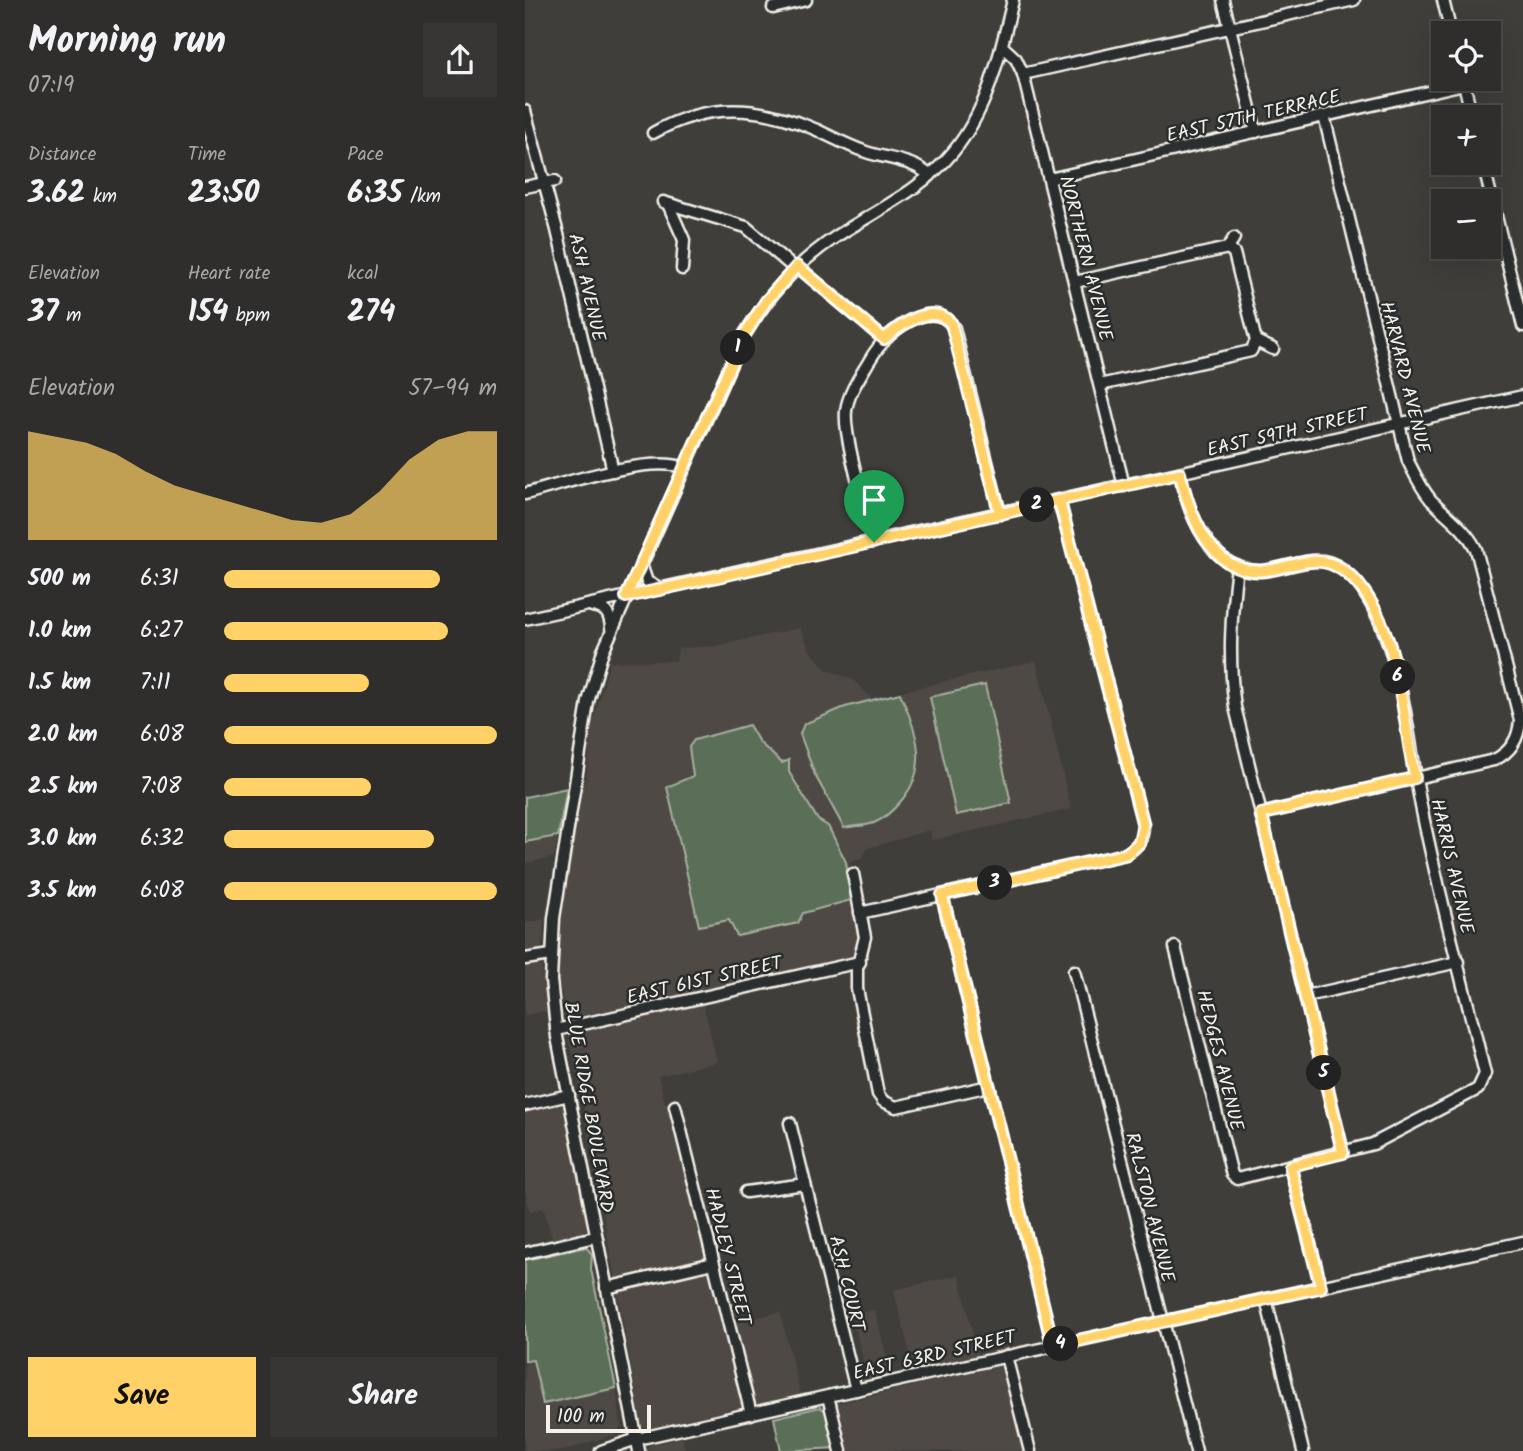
<!DOCTYPE html>
<meta charset="utf-8">
<style>
:root{--surface:#302e2c;--page:#383634;--text:#f1f3f6;--muted:#a8a8a9;--line:#4b4a48;--accent:#ffd166}
body{margin:0;font-family:Kalam,sans-serif;background:var(--page);color:var(--text);height:100vh;display:flex;flex-direction:column;font-size:26px;white-space:nowrap}
*{box-sizing:border-box;margin:0}
p{font-size:23px;color:var(--muted)}
.icon{flex:none;width:38px;height:38px;fill:none;stroke:currentColor;stroke-width:2;stroke-linecap:round;stroke-linejoin:round}
.map{position:relative;flex:1;overflow:hidden}
.details{display:flex;flex-direction:column;background:var(--surface);width:525px}
.details>*{flex:none}
.tools{position:absolute;left:906px;top:21px;display:grid;gap:14px}
.tools a{display:grid;place-items:center;width:70px;height:70px;border-radius:0px;background:var(--surface);box-shadow:0 7px 28px #0002,0 0 0 2px var(--line);font-size:35px}
.scale{position:absolute;left:21px;bottom:18px;width:105px;box-sizing:border-box;padding-left:7px;border:4px solid #f4f1e8;border-top:0;font-size:19px;line-height:24px;white-space:nowrap;color:#f4f1e8;-webkit-text-stroke:5px #2a2d2e;paint-order:stroke}
.pin{position:absolute;display:grid;place-items:center;width:60px;height:60px;color:#fff;margin:-72px -30px;border-radius:50% 50% 50% 0;rotate:-45deg;box-shadow:0 0 7px #0007}
.pin .icon{rotate:45deg}
.km{position:absolute;width:35px;height:35px;margin:-18px;border-radius:50%;background:#222;color:#fff;font-size:19px;line-height:35px;text-align:center}
.round{display:grid;place-items:center;flex:none;width:74px;height:74px;border-radius:0px;background:var(--page)}
.headline{display:flex;align-items:center;justify-content:space-between;height:119px;padding:0 28px}
h1{font-size:38px;font-weight:700;line-height:52px}
.figures{display:grid;grid-template-columns:repeat(3,1fr);gap:10px;height:119px;padding:7px 28px}
.figures div{display:grid;align-content:center}
.figures b{font-size:30px;font-weight:700}
.figures small{font-size:19px;font-weight:400}
.figures p{font-size:19px}
.chart{height:196px;padding:14px 28px}
.chart p{display:flex;justify-content:space-between}
.chart svg{width:100%;height:126px;margin-top:7px;fill:var(--accent);opacity:.7}
.action{display:flex;gap:14px;margin-top:auto;padding:14px 28px}
.action a{flex:1;height:80px;border-radius:0px;background:var(--accent);color:#111;font-size:28px;font-weight:700;line-height:80px;text-align:center}
.action a+a{background:var(--page);color:var(--text)}
ul{padding:0 28px;list-style:none;font-size:23px}
li{display:grid;grid-template-columns:112px 84px 1fr;align-items:center;height:52px}
li i{height:18px;border-radius:9px;background:var(--accent)}
main{display:flex;flex:1;min-height:0}
.map>svg:first-child{display:block}
.built{fill:#4f4944}
.green{fill:#5a6e58;stroke:#a7b0a0;stroke-width:2}
.lines{fill:none;stroke-linecap:round;stroke-linejoin:round}
.minor-casing{stroke:#f4f1e8;stroke-width:15}
.minor{stroke:#2a2d2e;stroke-width:10}
.route-casing{stroke:#fff;stroke-width:14}
.route{stroke:#ffd166;stroke-width:9}
.labels{text-anchor:middle;stroke-width:5;stroke-linejoin:round;paint-order:stroke}
.street-label{font-size:19px;fill:#f4f1e8;stroke:#2a2d2e}
</style>
<main>
<section class="details">
<div class="headline"><div><h1>Morning run</h1><p>07:19</p></div><a class="round"><svg class="icon" aria-label="share" viewBox="0 0 24 24"><path d="M12 15V3M7 8l5-5 5 5M5 13v7h14v-7"/></svg></a></div>
<div class="figures">
<div><p>Distance</p><b>3.62<small> km</small></b></div>
<div><p>Time</p><b>23:50</b></div>
<div><p>Pace</p><b>6:35<small> /km</small></b></div>
</div>
<div class="figures">
<div><p>Elevation</p><b>37<small> m</small></b></div>
<div><p>Heart rate</p><b>154<small> bpm</small></b></div>
<div><p>kcal</p><b>274</b></div>
</div>
<div class="chart"><p><span>Elevation</span>57–94 m</p>
<svg viewBox="0 0 160 44" preserveAspectRatio="none"><path d="M0 44V6L10 8L20 10L30 14L40 20L50 25L60 28L70 31L80 34L90 37L100 38L110 35L120 27L130 16L140 9L150 6L160 6V44z"/></svg>
</div>
<ul>
<li><b>500 m</b>6:31<i style="width:79%"></i></li>
<li><b>1.0 km</b>6:27<i style="width:82%"></i></li>
<li><b>1.5 km</b>7:11<i style="width:53%"></i></li>
<li><b>2.0 km</b>6:08<i style="width:100%"></i></li>
<li><b>2.5 km</b>7:08<i style="width:54%"></i></li>
<li><b>3.0 km</b>6:32<i style="width:77%"></i></li>
<li><b>3.5 km</b>6:08<i style="width:100%"></i></li>
</ul>
<div class="action"><a>Save</a><a>Share</a></div>
</section>
<div class="map">
<svg width="998" height="1451" viewBox="0 0 998 1451">
<rect width="100%" height="100%" fill="#403e3b"/>
<filter id="ink" filterUnits="userSpaceOnUse"><feTurbulence type="fractalNoise" baseFrequency=".0143" numOctaves="2"/><feDisplacementMap in="SourceGraphic" scale="14" xChannelSelector="R" yChannelSelector="G"/><feConvolveMatrix kernelMatrix="1 2 1 2 8 2 1 2 1" color-interpolation-filters="sRGB"/></filter>
<g filter="url(#ink)">
<g class="built">
<polygon points="275,628 285,651 302,670 328,680 347,698 511,661 546,809 407,840 405,830 343,848 337,858 324,863 336,937 332,959 46,1023 42,1021 34,983 35,925 57,789 62,777 67,727 85,662 151,661 153,648 186,647"/>
<polygon points="33,836 29,857 0,863 0,842"/>
<polygon points="19,919 17,946 12,952 0,955 0,923"/>
<polygon points="11,961 17,969 21,1011 0,1015 0,963"/>
<polygon points="178,1002 192,1062 133,1076 140,1103 145,1103 219,1406 121,1429 117,1425 50,1061 43,1041 50,1029"/>
<polygon points="27,1103 33,1103 40,1109 62,1223 60,1233 54,1236 28,1242 19,1208 5,1211 0,1190 0,1109"/>
<polygon points="434,1275 453,1356 389,1370 369,1290"/>
<polygon points="350,1310 366,1375 343,1380 327,1315"/>
<polygon points="255,1312 276,1396 232,1406 227,1399 209,1323"/>
<polygon points="8,1360 19,1404 91,1388 96,1425 92,1434 36,1451 0,1451 0,1361"/>
<polygon points="475,1366 480,1372 500,1451 321,1451 310,1404"/>
<polygon points="157,1438 160,1451 121,1451 125,1445"/>
</g>
<g class="green">
<polygon points="460,685 486,803 431,815 405,697"/>
<path d="M375 693C391 731 406 766 376 801 370 808 360 818 351 822 341 827 329 825 319 828L290 775 275 734 279 724 320 707Z"/>
<polygon points="224,725 234,742 257,763 264,760 264,772 293,820 303,826 321,862 326,900 278,913 273,923 212,936 204,920 174,926 142,787 168,776 164,747 169,740"/>
<polygon points="42,788 33,836 0,842 0,797"/>
<polygon points="61,1247 67,1254 66,1269 91,1388 18,1404 8,1360 0,1361 0,1260"/>
<polygon points="295,1407 302,1412 312,1448 256,1451 249,1418"/>
</g>
<g class="lines">
<defs>
<g id="minor">
<polyline points="698,0 731,132"/>
<polyline points="918,0 926,33"/>
<polyline points="248,8 281,0"/>
<polyline points="477,46 491,59 498,74 599,486"/>
<polyline points="498,74 829,0"/>
<polyline points="938,79 947,117"/>
<polyline points="0,111 32,230 88,471"/>
<path d="M128 133C182 102 235 105 292 130 308 138 324 146 341 152 362 159 389 160 405 176"/>
<polyline points="958,163 998,326"/>
<polyline points="524,179 939,84"/>
<polyline points="0,187 30,181"/>
<polyline points="138,202 221,227 270,269"/>
<polyline points="143,204 159,240 157,269"/>
<polyline points="703,248 709,253 731,341 748,349"/>
<polyline points="703,248 709,238"/>
<polyline points="272,266 359,339"/>
<polyline points="550,282 703,248"/>
<polyline points="575,385 726,351 731,341"/>
<path d="M0 494C38 484 125 454 160 468"/>
<path d="M349 542C342 512 318 438 321 411 323 394 334 378 343 363 355 342 370 326 393 317 408 312 421 314 429 328L475 514"/>
<polyline points="116,564 122,582 135,589"/>
<path d="M712 566C706 615 703 659 710 707L818 1152"/>
<path d="M67 606C81 608 85 614 86 628"/>
<polyline points="0,619 998,396"/>
<path d="M736 814 969 760C986 752 994 738 995 720L951 549C940 528 923 517 906 500 896 488 890 475 883 461L799 116"/>
<polyline points="328,874 340,937 332,969 332,989 353,1094 358,1101 371,1107 464,1086"/>
<polyline points="417,895 528,1346"/>
<path d="M335 913 601 854C614 846 618 839 618 824L534 500"/>
<path d="M650 947 707 1175 712 1179 848 1144 953 1089 960 1074C939 987 915 900 897 811 883 743 879 657 842 597 833 582 817 564 798 561 778 559 757 570 736 571 685 572 663 513 655 473"/>
<polyline points="0,959 26,955"/>
<polyline points="549,971 671,1451"/>
<polyline points="781,996 933,962"/>
<polyline points="31,1030 335,962"/>
<polyline points="0,1105 44,1095"/>
<polyline points="150,1106 226,1414"/>
<polyline points="265,1123 331,1390"/>
<polyline points="765,1166 796,1287"/>
<polyline points="221,1192 280,1184"/>
<polyline points="0,1253 70,1237"/>
<polyline points="81,1288 188,1263"/>
<polyline points="741,1299 778,1451"/>
<polyline points="481,1356 505,1451"/>
<polyline points="303,1396 316,1451"/>
<polyline points="76,1451 112,1439 303,1396 998,1242"/>
<path d="M114 1451 32 1037 26 980 29 918 63 702 78 651 218 337C243 296 271 263 312 236 352 210 397 190 428 152 464 108 475 54 488 0"/>
</g>
</defs>
<use href="#minor" class="minor-casing"/>
<use href="#minor" class="minor"/>
</g>
</g>
<g class="lines" filter="url(#ink)">
<defs>
<path id="route" d="M349 542 101 597 218 337 241 301 272 266 359 339C376 325 406 302 426 323L475 514 534 500 618 824 614 843 601 854 417 895 528 1346 796 1287 765 1166 818 1153 736 814 890 778C876 714 877 639 834 585 825 575 813 564 799 562 779 558 757 570 736 571 685 573 664 513 655 473 553 496 451 519 349 542"/>
</defs>
<use href="#route" class="route-casing"/>
<use href="#route" class="route"/>
</g>
<g class="labels">
<g class="street-label">
<text transform="translate(728 115) rotate(-13)" y="7">EAST 57TH TERRACE</text>
<text transform="translate(562 258) rotate(76)" y="7">NORTHERN AVENUE</text>
<text transform="translate(63 287) rotate(77)" y="7">ASH AVENUE</text>
<text transform="translate(881 377) rotate(76)" y="7">HARVARD AVENUE</text>
<text transform="translate(762 431) rotate(-13)" y="7">EAST 59TH STREET</text>
<text transform="translate(928 866) rotate(77)" y="7">HARRIS AVENUE</text>
<text transform="translate(179 979) rotate(-13)" y="7">EAST 61ST STREET</text>
<text transform="translate(696 1060) rotate(76)" y="7">HEDGES AVENUE</text>
<text transform="translate(65 1107) rotate(80)" y="7">BLUE RIDGE BOULEVARD</text>
<text transform="translate(626 1207) rotate(76)" y="7">RALSTON AVENUE</text>
<text transform="translate(204 1256) rotate(76)" y="7">HADLEY STREET</text>
<text transform="translate(323 1283) rotate(76)" y="7">ASH COURT</text>
<text transform="translate(409 1354) rotate(-13)" y="7">EAST 63RD STREET</text>
</g>
</g>
</svg>
<div class="tools">
<a><svg class="icon" aria-label="locate" viewBox="0 0 24 24"><circle cx="12" cy="12" r="6"/><path d="M12 2v4M12 18v4M2 12h4M18 12h4"/></svg></a>
<a>+</a>
<a>−</a>
</div>
<div class="scale">100 m</div>
<div class="pin" style="left:349px;top:542px;background:#1e9e55"><svg class="icon" aria-label="arrive" viewBox="0 0 24 24"><path d="M6 21V4h12l-3 4 3 4H6"/></svg></div>
<b class="km" style="left:213px;top:348px">1</b>
<b class="km" style="left:512px;top:505px">2</b>
<b class="km" style="left:470px;top:883px">3</b>
<b class="km" style="left:536px;top:1344px">4</b>
<b class="km" style="left:799px;top:1073px">5</b>
<b class="km" style="left:873px;top:677px">6</b>
</div>
</main>
